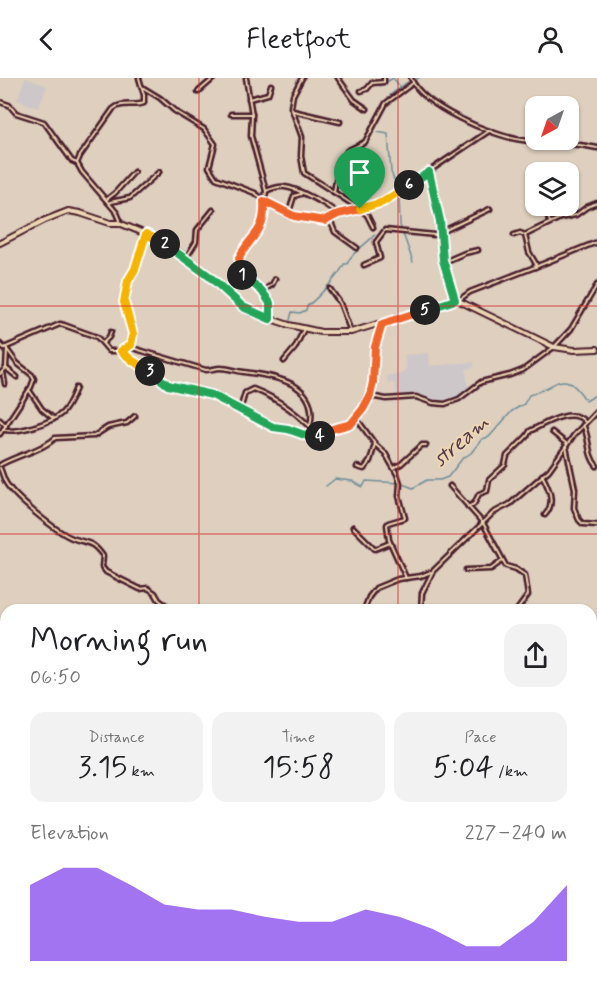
<!DOCTYPE html>
<meta charset="utf-8">
<style>
:root{--surface:#fff;--page:#f2f2f2;--text:#202124;--muted:#757577;--accent:#7c3aed}
body{margin:0;font-family:Mynerve,sans-serif;background:var(--page);color:var(--text);height:100vh;display:flex;flex-direction:column;font-size:22px;white-space:nowrap}
*{box-sizing:border-box;margin:0}
p{font-size:20px;color:var(--muted)}
.icon{flex:none;width:33px;height:33px;fill:none;stroke:currentColor;stroke-width:2;stroke-linecap:round;stroke-linejoin:round}
.map{position:relative;flex:1;overflow:hidden}
.sheet{position:absolute;left:0px;top:526px;width:597px;height:386px;display:flex;flex-direction:column;background:var(--surface);border-radius:18px 18px 0 0;box-shadow:0 2px 4px #0004}
.sheet>*{flex:none}
.needle{width:39px;rotate:220deg}
.tools{position:absolute;left:525px;top:18px;display:grid;gap:12px}
.tools a{display:grid;place-items:center;width:54px;height:54px;border-radius:12px;background:var(--surface);box-shadow:0 2px 4px #0004;font-size:30px}
.pin{position:absolute;display:grid;place-items:center;width:51px;height:51px;color:#fff;margin:-62px -26px;border-radius:50% 50% 50% 0;rotate:-45deg;box-shadow:0 0 6px #0007}
.pin .icon{rotate:45deg}
.km{position:absolute;width:30px;height:30px;margin:-15px;border-radius:50%;background:#222;color:#fff;font-size:16px;line-height:30px;text-align:center}
.round{display:grid;place-items:center;flex:none;width:63px;height:63px;border-radius:18px;background:var(--page)}
.head{display:flex;align-items:center;justify-content:space-between;height:102px;padding:0 30px}
h1{font-size:33px;font-weight:600;line-height:45px}
.metrics{display:grid;grid-template-columns:repeat(3,1fr);gap:9px;height:102px;padding:6px 30px}
.metrics div{display:grid;align-content:center;border-radius:15px;background:var(--page);text-align:center}
.metrics b{font-size:30px;font-weight:600}
.metrics small{font-size:16px;font-weight:400}
.metrics p{font-size:16px}
.chart{height:168px;padding:12px 30px}
.chart p{display:flex;justify-content:space-between}
.chart svg{width:100%;height:108px;margin-top:6px;fill:var(--accent);opacity:.7}
header{display:flex;justify-content:space-between;align-items:center;height:78px;padding:0 30px;background:var(--surface);font-size:27px;font-weight:600}
.map>svg:first-child{display:block}
.built{fill:#cdc7c9}
.lines{fill:none;stroke-linecap:round;stroke-linejoin:round}
.stream{stroke:#6f8d99;stroke-width:1.5}
.minor-casing{stroke:#4a1f2b;stroke-width:7}
.tertiary-casing{stroke:#4a1f2b;stroke-width:8}
.minor{stroke:#ecd6b5;stroke-width:2}
.tertiary{stroke:#ecd6b5;stroke-width:4}
.split-1-casing{stroke:#fff;stroke-width:12}
.split-2-casing{stroke:#fff;stroke-width:12}
.split-3-casing{stroke:#fff;stroke-width:12}
.split-4-casing{stroke:#fff;stroke-width:12}
.split-5-casing{stroke:#fff;stroke-width:12}
.split-6-casing{stroke:#fff;stroke-width:12}
.split-7-casing{stroke:#fff;stroke-width:12}
.split-1{stroke:#f0652b;stroke-width:8}
.split-2{stroke:#22a559;stroke-width:8}
.split-3{stroke:#f5b400;stroke-width:8}
.split-4{stroke:#22a559;stroke-width:8}
.split-5{stroke:#f0652b;stroke-width:8}
.split-6{stroke:#22a559;stroke-width:8}
.split-7{stroke:#f5b400;stroke-width:8}
.grid{fill:none;stroke:#d62828;stroke-width:1.5;stroke-opacity:0.55}
.labels{text-anchor:middle;stroke-width:4.5;stroke-linejoin:round;paint-order:stroke}
.water-label{font-size:22px;font-style:italic;fill:#533b46;stroke:#ecd6b5}
</style>
<header><svg class="icon" aria-label="back" viewBox="0 0 24 24"><path d="M15 5l-7 7 7 7"/></svg>Fleetfoot<svg class="icon" aria-label="person" viewBox="0 0 24 24"><circle cx="12" cy="8" r="4"/><path d="M4 21q1-7 8-7t8 7"/></svg></header>
<div class="map">
<svg width="597" height="911" viewBox="0 0 597 911">
<rect width="100%" height="100%" fill="#decfbe"/>
<filter id="ink" filterUnits="userSpaceOnUse"><feTurbulence type="fractalNoise" baseFrequency=".0167" numOctaves="2"/><feDisplacementMap in="SourceGraphic" scale="12" xChannelSelector="R" yChannelSelector="G"/><feConvolveMatrix kernelMatrix="1 2 1 2 8 2 1 2 1" color-interpolation-filters="sRGB"/></filter>
<g filter="url(#ink)">
<g class="built">
<polygon points="25,0 47,8 38,30 17,22"/>
<polygon points="429,275 430,288 474,284 474,289 466,291 468,312 461,318 435,324 416,315 397,317 395,305 388,305 387,298 401,296 406,291 405,277"/>
</g>
<g class="lines">
<g class="stream">
<polyline points="394,1 400,9"/>
<polyline points="380,8 393,0"/>
<polyline points="390,17 406,5 419,0"/>
<polyline points="377,54 388,56 391,94 399,115 400,147 413,184"/>
<path d="M290 242 292 234 300 235 306 232 307 228C316 222 341 195 344 186H347C352 173 367 167 375 156"/>
<path d="M326 408 335 401 352 403 363 409 366 403 400 405 413 410 427 402H440L448 399 462 381 471 375 482 361 489 359 512 333 524 326 529 317C558 310 562 286 586 323L597 316"/>
<polyline points="94,911 95,908"/>
</g>
<defs>
<g id="minor">
<polyline points="246,0 252,37 251,58 266,113 262,148 242,174 239,186 243,199 262,213 270,225 270,241"/>
<polyline points="302,0 293,17 291,29 302,59 301,78 304,95 360,131 367,137 373,149"/>
<polyline points="338,0 354,22 367,31"/>
<path d="M411 0C422 29 493 58 522 62 547 66 573 64 597 70"/>
<polyline points="142,9 160,20 176,34 204,51 215,66 209,89 216,100 255,115 271,127 288,137 298,140 327,143 338,136 360,131 383,124 489,53"/>
<polyline points="361,13 367,11 372,5 384,4 384,0"/>
<polyline points="198,14 214,0"/>
<polyline points="249,21 268,16 271,7"/>
<polyline points="0,24 9,27 16,35 44,44 72,83 77,85"/>
<polyline points="293,33 340,44"/>
<polyline points="231,36 252,36"/>
<polyline points="429,94 440,143 443,182 455,222"/>
<path d="M266 113C270 111 279 108 285 109 297 110 328 127 338 136"/>
<polyline points="334,114 336,102 347,73 365,64 386,25 413,5"/>
<polyline points="106,122 115,115 134,94"/>
<polyline points="110,124 130,120 159,94"/>
<polyline points="544,128 550,144"/>
<polyline points="288,137 294,118 301,116"/>
<polyline points="330,142 335,154 357,170"/>
<path d="M119 145 120 142 117 135 82 94 77 85 80 78 113 31C122 23 134 29 144 25V17L139 0"/>
<polyline points="514,157 520,155 525,157"/>
<polyline points="186,180 196,164 197,152 213,132"/>
<polyline points="444,184 465,175 478,172"/>
<polyline points="364,187 380,180 376,164 385,152 435,157 490,131"/>
<polyline points="535,189 597,164"/>
<polyline points="330,211 340,225 351,254"/>
<polyline points="262,213 272,207 275,201"/>
<polyline points="459,222 470,214 535,189 536,186 529,174 525,157 560,140 576,137 587,129 597,125"/>
<polyline points="103,265 109,259 111,254"/>
<polyline points="0,266 4,270 60,246 64,247 97,259 109,273 121,273 168,307 212,317 267,344 273,349 288,351 315,360 332,351 351,346 363,331 370,318 373,304 375,269 382,246"/>
<path d="M129 269 206 292C211 292 216 290 220 290 228 290 236 293 244 294 275 298 320 305 310 348"/>
<path d="M121 273C148 260 123 242 124 223 125 211 130 202 134 192 139 181 142 167 146 156"/>
<polyline points="284,283 295,270 304,251"/>
<polyline points="6,290 17,299"/>
<polyline points="3,294 5,306"/>
<polyline points="0,296 6,290 7,271"/>
<polyline points="29,312 42,331 54,341"/>
<polyline points="370,318 386,321 416,319 433,325 445,326 459,321 481,304 510,297 523,292 554,269 571,251 597,207"/>
<path d="M240 332 245 315 253 311C280 321 300 338 320 358"/>
<polyline points="357,341 375,366 385,375 397,396 400,405 399,418 405,440 388,445 387,447 389,462 406,500"/>
<polyline points="0,342 6,348"/>
<path d="M583 347C590 359 587 378 597 388"/>
<path d="M3 351C15 357 53 344 62 335 69 328 72 319 76 310"/>
<polyline points="552,354 567,366"/>
<polyline points="0,356 31,309 34,301 32,297 17,285 6,270"/>
<polyline points="566,369 575,411 574,430 579,442 583,446 597,447"/>
<path d="M0 387C15 378 45 371 55 360L94 358 108 349 127 345 135 338"/>
<polyline points="357,389 364,391 370,383 375,366"/>
<path d="M0 390C2 394 3 399 5 403 12 418 57 454 72 460 88 466 91 462 103 478L102 489 106 494 140 511 148 510 155 515 159 522 173 532"/>
<polyline points="394,390 401,386 422,367 426,367"/>
<path d="M542 397C549 410 556 425 545 437"/>
<polyline points="450,408 483,445"/>
<path d="M468 429 474 426 479 416 487 413 489 402 505 387 507 378 527 358 530 353C544 346 573 328 585 344"/>
<polyline points="483,445 506,488 516,491 525,497 528,517 517,532"/>
<polyline points="353,449 375,471 390,465"/>
<polyline points="466,492 491,491 502,483"/>
<polyline points="364,532 369,519 376,510 398,501 421,498 431,494"/>
<polyline points="421,532 422,515 433,493 493,435 510,426 549,392 574,357 597,333"/>
<polyline points="0,656 6,654"/>
<polyline points="591,697 597,688"/>
<polyline points="591,780 597,787"/>
<polyline points="591,899 597,899"/>
<polyline points="272,906 273,911"/>
<polyline points="437,911 441,906"/>
<polyline points="572,911 578,906"/>
</g>
<polyline id="tertiary" points="0,165 45,142 68,133 80,135 110,145 119,145 146,156 179,174 209,198 240,227 250,234 289,247 321,254 351,254 457,222 554,269 574,272 597,271"/>
</defs>
<use href="#minor" class="minor-casing"/>
<use href="#tertiary" class="tertiary-casing"/>
<use href="#minor" class="minor"/>
<use href="#tertiary" class="tertiary"/>
</g>
</g>
<g class="lines" filter="url(#ink)">
<defs>
<path id="split-1" d="M242 197 239 180C252 155 266 155 264 123L294 138 325 143 338 136 360 131"/>
<polyline id="split-2" points="165,166 209,198 243,229 270,241 270,225 262,213 242,197"/>
<polyline id="split-3" points="150,293 133,283 121,273 131,267 133,256 124,224 128,203 135,191 146,156 165,166"/>
<polyline id="split-4" points="150,293 168,307 212,317 273,349 288,351 313,360 320,358"/>
<polyline id="split-5" points="320,358 332,351 351,346 363,331 370,318 373,304 375,269 382,246 425,232"/>
<polyline id="split-6" points="409,107 429,94 440,143 443,182 455,222 425,232"/>
<polyline id="split-7" points="360,131 383,124 409,107"/>
</defs>
<use href="#split-1" class="split-1-casing"/>
<use href="#split-2" class="split-2-casing"/>
<use href="#split-3" class="split-3-casing"/>
<use href="#split-4" class="split-4-casing"/>
<use href="#split-5" class="split-5-casing"/>
<use href="#split-6" class="split-6-casing"/>
<use href="#split-7" class="split-7-casing"/>
<use href="#split-1" class="split-1"/>
<use href="#split-2" class="split-2"/>
<use href="#split-3" class="split-3"/>
<use href="#split-4" class="split-4"/>
<use href="#split-5" class="split-5"/>
<use href="#split-6" class="split-6"/>
<use href="#split-7" class="split-7"/>
</g>
<path class="grid" d="M199 0V532M398 0V532M0 228H597M0 456H597M0 683H6M591 683H597M199 906V911M398 906V911"/>
<g class="labels">
<g class="water-label">
<text transform="translate(460 362) rotate(-41)" y="8">stream</text>
</g>
</g>
</svg>
<div class="tools">
<a><svg class="needle" viewBox="-14 -14 28 28"><path d="M0-13l5 13h-10z" fill="#e53935"/><path d="M0 13l5-13h-10z" fill="#757577"/></svg></a>
<a><svg class="icon" aria-label="layers" viewBox="0 0 24 24"><path d="M12 4l9 5-9 5-9-5zM3 14l9 5 9-5"/></svg></a>
</div>
<div class="pin" style="left:360px;top:131px;background:#1e9e55"><svg class="icon" aria-label="arrive" viewBox="0 0 24 24"><path d="M6 21V4h12l-3 4 3 4H6"/></svg></div>
<b class="km" style="left:242px;top:197px">1</b>
<b class="km" style="left:165px;top:166px">2</b>
<b class="km" style="left:150px;top:293px">3</b>
<b class="km" style="left:320px;top:358px">4</b>
<b class="km" style="left:425px;top:232px">5</b>
<b class="km" style="left:409px;top:107px">6</b>
<section class="sheet">
<div class="head"><div><h1>Morning run</h1><p>06:50</p></div><a class="round"><svg class="icon" aria-label="share" viewBox="0 0 24 24"><path d="M12 15V3M7 8l5-5 5 5M5 13v7h14v-7"/></svg></a></div>
<div class="metrics">
<div><p>Distance</p><b>3.15<small> km</small></b></div>
<div><p>Time</p><b>15:58</b></div>
<div><p>Pace</p><b>5:04<small> /km</small></b></div>
</div>
<div class="chart"><p><span>Elevation</span>227–240 m</p>
<svg viewBox="0 0 160 44" preserveAspectRatio="none"><path d="M0 44V13L10 6L20 6L30 13L40 21L50 23L60 23L70 26L80 28L90 28L100 23L110 26L120 31L130 38L140 38L150 28L160 13V44z"/></svg>
</div>
</section>
</div>
